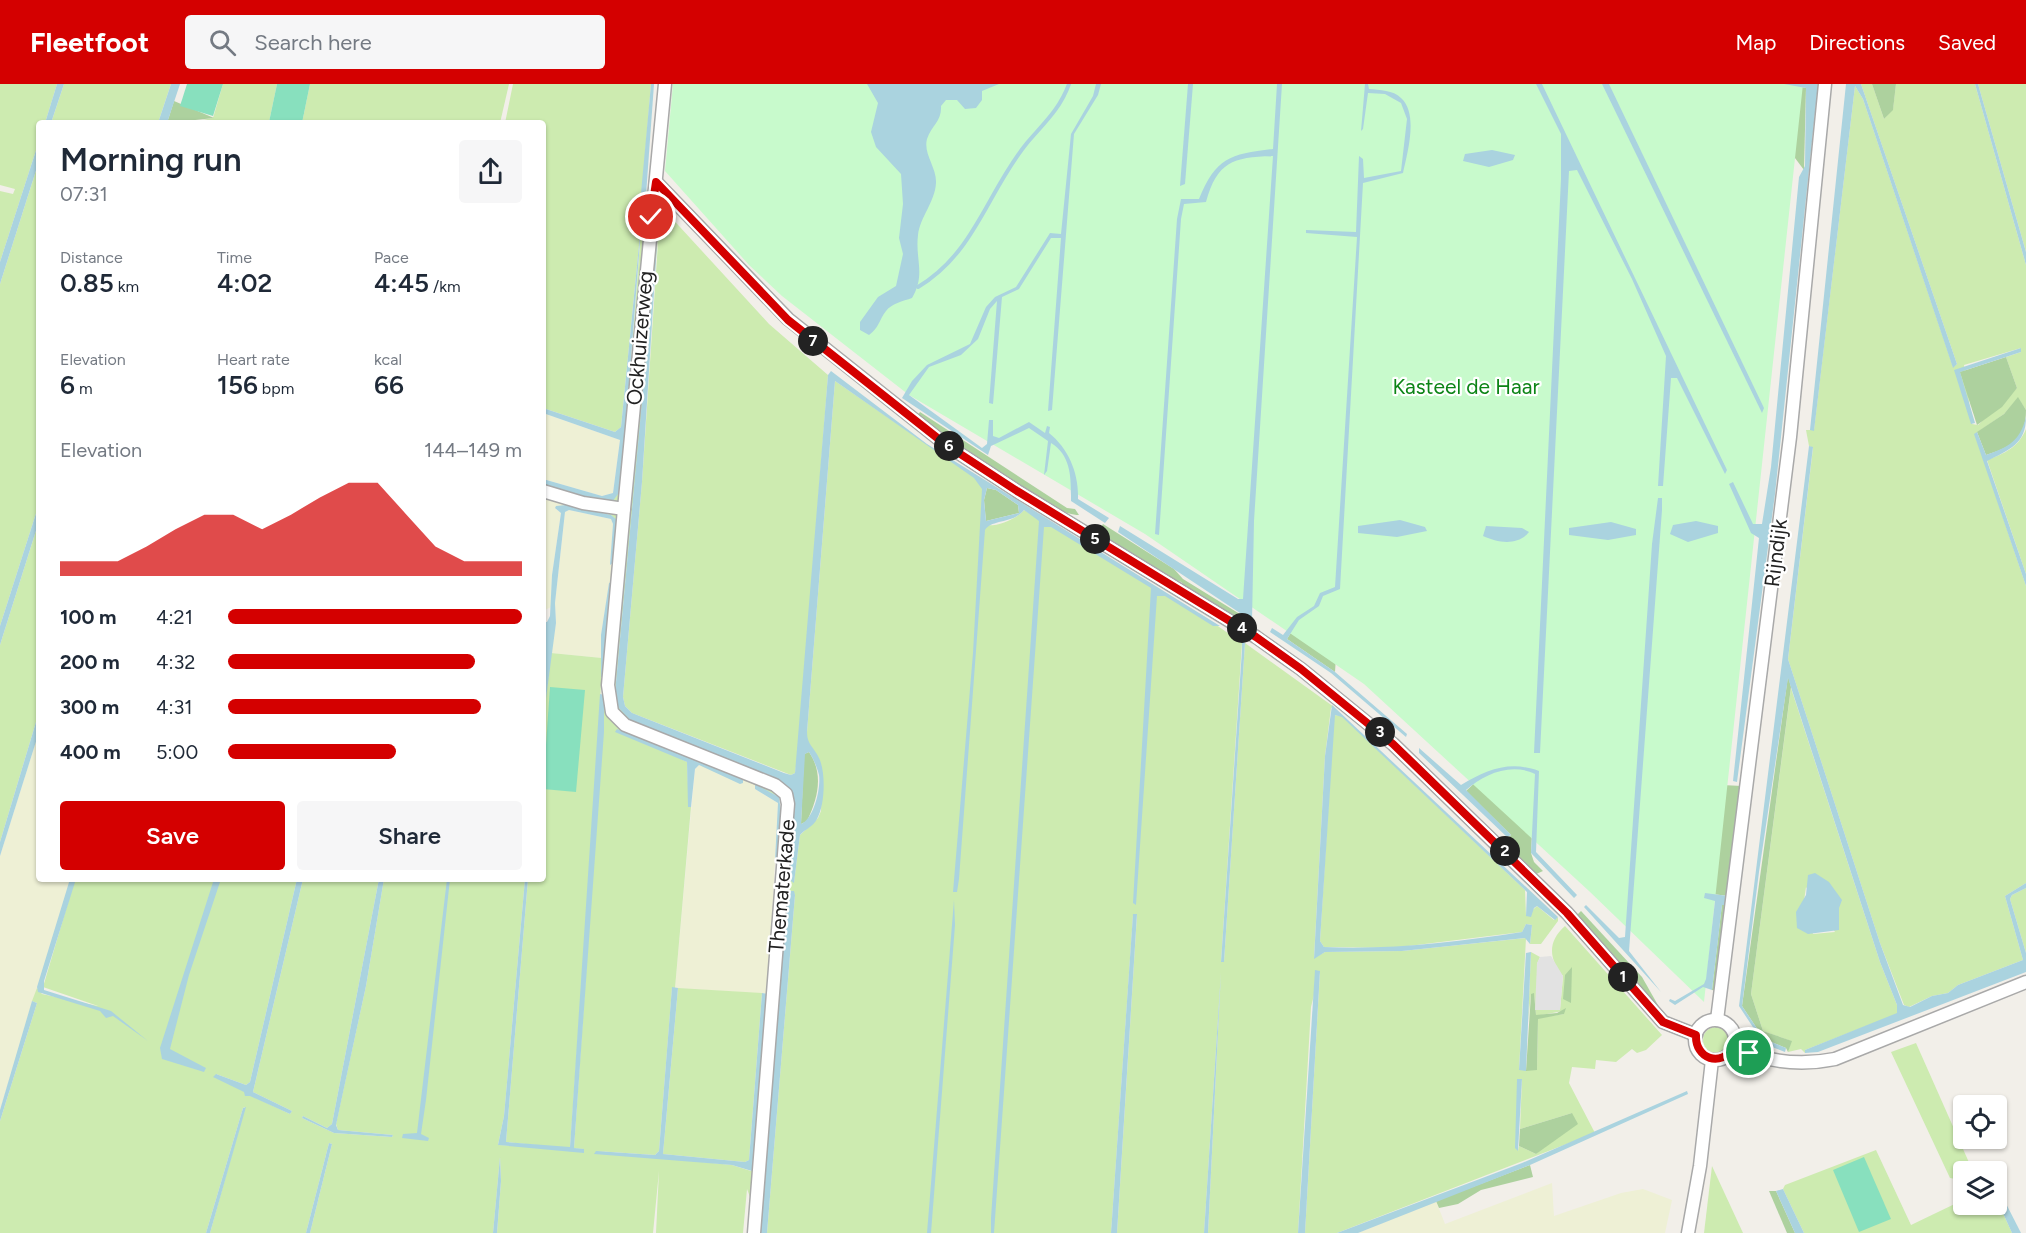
<!DOCTYPE html>
<meta charset="utf-8">
<style>
:root{--surface:#fff;--page:#f6f6f7;--text:#1f2937;--muted:#747a83;--accent:#d40000}
body{margin:0;font-family:Figtree,sans-serif;background:var(--page);color:var(--text);height:100vh;display:flex;flex-direction:column;font-size:22px;white-space:nowrap}
*{box-sizing:border-box;margin:0}
p{font-size:20px;color:var(--muted)}
.icon{flex:none;width:33px;height:33px;fill:none;stroke:currentColor;stroke-width:2;stroke-linecap:round;stroke-linejoin:round}
.map{position:relative;flex:1;overflow:hidden}
.drawer{position:absolute;left:36px;top:36px;width:510px;height:762px;display:flex;flex-direction:column;background:var(--surface);border-radius:6px;box-shadow:0 2px 4px #0004}
.drawer>*{flex:none}
.buttons{position:absolute;left:1953px;top:1011px;display:grid;gap:12px}
.buttons a{display:grid;place-items:center;width:54px;height:54px;border-radius:6px;background:var(--surface);box-shadow:0 2px 4px #0004;font-size:30px}
.pin{position:absolute;display:grid;place-items:center;width:51px;height:51px;color:#fff;margin:-26px;border:3px solid #fff;border-radius:50%;box-shadow:0 2px 6px #0007}
.km{position:absolute;width:30px;height:30px;margin:-15px;border-radius:50%;background:#222;color:#fff;font-size:16px;line-height:30px;text-align:center}
.round{display:grid;place-items:center;flex:none;width:63px;height:63px;border-radius:6px;background:var(--page)}
.head{display:flex;align-items:center;justify-content:space-between;height:102px;padding:0 24px}
h1{font-size:33px;font-weight:600;line-height:45px}
.figures{display:grid;grid-template-columns:repeat(3,1fr);gap:9px;height:102px;padding:6px 24px}
.figures div{display:grid;align-content:center}
.figures b{font-size:26px;font-weight:600}
.figures small{font-size:16px;font-weight:400}
.figures p{font-size:16px}
.chart{height:168px;padding:12px 24px}
.chart p{display:flex;justify-content:space-between}
.chart svg{width:100%;height:108px;margin-top:6px;fill:var(--accent);opacity:.7}
.action{display:flex;gap:12px;margin-top:auto;padding:12px 24px}
.action a{flex:1;height:69px;border-radius:6px;background:var(--accent);color:#fff;font-size:24px;font-weight:600;line-height:69px;text-align:center}
.action a+a{background:var(--page);color:var(--text)}
ul{padding:0 24px;list-style:none;font-size:20px}
li{display:grid;grid-template-columns:96px 72px 1fr;align-items:center;height:45px}
li i{height:15px;border-radius:8px;background:var(--accent)}
header{display:flex;align-items:center;gap:36px;box-sizing:border-box;height:84px;padding:0 30px;background:var(--accent);color:#fff}
header strong{font-size:28px}
nav{display:flex;gap:33px;margin-inline-start:auto;font-size:21px}
.search{width:420px;height:54px;background:var(--page);display:flex;align-items:center;gap:15px;box-sizing:border-box;padding:0 21px;border-radius:6px;color:var(--muted);font-size:22px}
.map>svg:first-child{display:block}
.farmland{fill:#eef0d5}
.grass{fill:#cdebb0;fill-rule:evenodd}
.forest{fill:#add19e}
.park{fill:#c8facc}
.pitch{fill:#88e0be}
.parking{fill:#e2e2e2}
.water{fill:#aad3df;fill-rule:evenodd}
.lines{fill:none;stroke-linecap:round;stroke-linejoin:round}
.stream{stroke:#aad3df;stroke-width:4}
.minor-casing{stroke:#a9a9a9;stroke-width:15}
.minor{stroke:#fff;stroke-width:12}
.route-casing{stroke:#fff;stroke-width:12}
.route{stroke:#d40000;stroke-width:8}
.labels{text-anchor:middle;stroke-width:4.5;stroke-linejoin:round;paint-order:stroke}
.street-label{font-size:21px;fill:#222;stroke:#fff}
.park-label{font-size:21px;fill:#0c8416;stroke:#fff}
</style>
<header>
<strong>Fleetfoot</strong>
<div class="search"><svg class="icon" aria-label="search" viewBox="0 0 24 24"><circle cx="10" cy="10" r="6"/><path d="M15 15l6 6"/></svg>Search here</div>
<nav><a>Map</a><a>Directions</a><a>Saved</a></nav>
</header>
<div class="map">
<svg width="2026" height="1149" viewBox="0 0 2026 1149">
<rect width="100%" height="100%" fill="#f2efe9"/>
<g class="farmland">
<polygon points="543,329 620,356 613,409 602,412 543,395"/>
<polygon points="543,414 566,421 556,425 561,429 552,491 551,523 543,527"/>
<polygon points="569,426 611,435 613,440 610,480 612,481 612,498 609,500 601,551 602,574 551,569 556,539 555,519 565,428"/>
<polygon points="39,648 39,795 71,795 0,1026 0,772"/>
<polygon points="699,681 755,700 755,705 778,719 768,910 675,904 695,685"/>
<polygon points="1552,1099 1554,1132 1621,1109 1643,1105 1672,1116 1665,1149 1358,1149 1436,1117 1445,1140"/>
</g>
<g class="grass">
<polygon points="0,0 57,0 45,39 39,39 39,57 0,178 0,107 13,110 15,105 0,101"/>
<polygon points="64,0 171,0 158,39 51,39"/>
<polygon points="223,0 277,0 269,38 187,39 213,34"/>
<polygon points="310,0 509,0 500,39 302,39"/>
<path d="M513 0H651L641 120 644 119 646 106 769 240 828 291 799 662 795 689 791 691 632 629 625 622 623 613 642 398 659 144 615 609 617 622 781 700 794 798 800 751 818 734 821 727 822 685 807 659V648L835 297 983 399 982 440C993 445 1017 435 1024 426L1205 533 1242 559 1221 878H1224L1245 559 1334 623 1331 624 1325 672 1314 874 1325 868 1402 867 1526 854 1519 986H1537L1538 934 1564 930 1563 927 1536 932 1534 910H1531L1528 938 1531 868 1540 873 1537 880 1560 926 1563 892C1549 875 1547 858 1565 842L1662 951 1646 966 1637 969 1632 965 1616 978 1596 976 1595 985 1572 983 1569 999 1595 1049 1337 1149H1305L1320 887 1311 923 1298 1149H1208L1221 888 1204 1149H1117L1137 831H1133L1111 1149H767L795 811 793 807H785L760 1149H747L750 1113 747 1105 743 1149H656L659 1087 653 1149H497L501 1097 500 1073 493 1149H310L332 1060 329 1059 306 1149H210L245 1023 243 1024 206 1149H0V1037L37 919 32 917 37 904 42 910 98 922 43 903 75 795H297L250 998 246 1001 216 990 250 1011 290 1030 292 1027 253 1008 303 795H379L332 1040 327 1044 303 1032 302 1034 334 1049 392 1053 393 1051 338 1046 336 1040 366 902 384 795H525L504 1032 498 1061 584 1065 574 1064 617 437 611 431 543 414V401L612 418 625 362 642 131 621 343 615 348 543 324V39H505ZM623 646 743 695 779 713 782 723 768 910 751 1087 732 1081 596 1067 655 1071 659 1067 672 904H675L691 723H689L687 678ZM1517 995H1522L1520 1045 1572 1029 1536 1070 1519 1062 1518 1067Z"/>
<path d="M1861 0H1872L1884 35 1893 25 1896 0H1975L2026 181V326L2018 314 2004 330 1975 350 2026 502V799L2005 812 2023 876 1958 901 1948 909 1932 912 1909 923 1904 921 1880 859 1788 575 1813 364 1809 362 1806 346H1814L1855 2 1863 15 1953 283 1957 280ZM2021 264V268L2006 273 2017 304 1978 341 1972 340 1964 281Z"/>
<polygon points="1978,0 2026,0 2026,168"/>
<polygon points="39,77 39,420 0,542 0,200"/>
<path d="M2026 345V490L1987 376C2005 369 2018 364 2026 345Z"/>
<polygon points="39,437 39,628 0,758 0,561"/>
<polygon points="551,569 602,574 598,671 570,1064 566,1064 506,1058 528,795 543,795 543,637"/>
<path d="M1791 604 1880 878 1897 921V930L1805 966V969L1801 965 1788 968 1791 957 1763 947 1751 910ZM1806 803 1835 848 1813 850 1804 817Z"/>
<polygon points="1334,631 1342,632 1525,806 1526,832 1537,822 1554,836 1558,833 1558,837 1541,860 1530,860 1532,841 1526,840 1522,848 1392,864 1324,863 1320,857"/>
<polygon points="2026,804 2026,869 2010,815 2012,811"/>
<polygon points="678,904 762,909 749,1076 745,1078 663,1070"/>
<circle cx="1716" cy="956" r="13"/>
<polygon points="1916,959 1971,1083 1971,1087 1964,1088 1961,1096 1950,1094 1891,968"/>
<polygon points="1876,1066 1911,1141 1963,1116 1964,1120 1996,1120 1997,1116 2012,1149 1804,1149 1783,1105 1785,1101"/>
<polygon points="1712,1082 1743,1149 1704,1149"/>
</g>
<g class="forest">
<polygon points="1784,0 1806,4 1804,86 1792,70"/>
<polygon points="1872,0 1896,0 1893,26 1884,35"/>
<polygon points="174,17 214,34 167,39"/>
<polygon points="2006,273 2017,304 2002,323 1977,341 1960,288"/>
<path d="M2018 313 2026 326C2026 356 2011 363 1986 371L1977 348 2004 330Z"/>
<path d="M920 328 1067 424 1075 425 1079 431C1047 431 955 360 925 339L917 332Z"/>
<polygon points="987,404 996,406 1018,421 1019,429 986,437 984,416"/>
<polygon points="1103,440 1174,485 1183,495 1256,540 1254,548 1193,510 1181,498 1166,492 1097,448"/>
<polygon points="1340,505 1335,588 1287,555 1299,536"/>
<polygon points="1788,592 1791,603 1751,910 1763,947 1792,957 1788,968 1786,964 1764,955 1742,922"/>
<path d="M809 668C824 690 818 714 807 737L801 740 804 670Z"/>
<polygon points="1535,690 1531,769 1534,778 1543,787 1534,791 1501,759 1511,751 1466,707 1482,692"/>
<polygon points="1722,701 1742,702 1728,812 1705,809"/>
<polygon points="1722,820 1726,821 1717,907 1712,906"/>
<polygon points="1581,827 1642,893 1663,930 1575,833"/>
<polygon points="1572,883 1571,919 1563,915 1565,891"/>
<polygon points="1534,909 1536,931 1557,929 1566,924 1564,930 1538,935 1537,986 1526,987 1531,910"/>
<polygon points="1572,1029 1578,1040 1536,1070 1519,1062 1520,1045"/>
<polygon points="1530,1081 1533,1093 1481,1106 1458,1120 1439,1124 1436,1117"/>
<polygon points="1769,1107 1776,1107 1795,1149 1787,1149"/>
</g>
<polygon class="park" points="673,0 1803,0 1704,918 1589,807 1364,600 1145,450 909,311 782,212 749,181 665,87"/>
<g class="pitch">
<polygon points="187,0 223,0 213,32 180,22"/>
<polygon points="277,0 310,0 302,39 269,38"/>
<polygon points="550,603 585,606 576,708 543,705"/>
<polygon points="1864,1073 1891,1135 1859,1148 1833,1086"/>
</g>
<polygon class="parking" points="1551,872 1563,892 1560,926 1535,926 1537,879 1540,873"/>
<g class="water">
<polygon points="57,0 64,0 51,39 45,39"/>
<polygon points="171,0 180,0 167,39 158,39"/>
<polygon points="651,0 654,0 646,111 644,119 640,120"/>
<path d="M867 0H999L982 7V16L976 24 965 25 957 16H946L941 22C942 37 932 41 927 55 923 70 937 84 936 99 935 118 920 133 918 151 915 176 926 190 912 214 903 217 891 220 886 227 879 236 879 244 869 251L860 246V238L878 213 896 202 903 170 899 154 903 120 901 90 876 63 871 48 878 19Z"/>
<path d="M1096 0H1101L1098 11 1074 50 1052 326 1048 327 1061 154H1051L1019 205 1002 213 993 320 989 319 997 217 990 225 978 255 961 271 929 283 909 311 982 364 987 360 989 336H993V352L999 354 1029 338 1045 349 1047 342 1050 343 1049 349C1069 365 1079 390 1078 415L1109 434 1105 439 1071 417C1071 395 1072 372 1051 359L1047 387 1044 391 1048 357 1029 344 991 362 988 371 902 314 912 297 927 281 970 260 986 223 995 213 1016 203 1050 149 1061 150 1071 50 1093 12Z"/>
<polygon points="1188,0 1193,0 1185,100 1180,102"/>
<path d="M1277 0H1282L1254 437 1252 537 1118 448 1120 442 1238 515H1243L1273 72C1233 73 1217 78 1206 118L1184 120 1181 135 1159 451 1155 450 1177 135 1181 115H1199C1216 74 1230 70 1273 65Z"/>
<path d="M1365 0H1368L1369 5C1380 6 1393 6 1401 14 1419 30 1407 70 1403 89L1363 99 1340 505 1323 512 1319 522 1299 536 1287 555 1335 588 1407 650 1406 653 1331 589 1270 548 1272 544 1283 551 1297 533 1314 522 1320 509 1335 503 1357 153 1306 149V146L1356 148 1359 72 1363 75 1364 94 1401 87 1407 35 1401 19 1385 10 1368 9 1363 45 1361 47Z"/>
<polygon points="1536,0 1542,0 1727,386 1725,390 1677,294 1671,294 1663,402 1658,402 1666,272 1632,195 1577,86 1569,87 1540,669 1534,669 1561,95 1561,50"/>
<polygon points="1602,0 1609,0 1764,324 1762,329"/>
<polygon points="1784,0 1818,0 1775,410 1737,698 1733,697 1759,454 1751,449 1729,400 1733,398 1753,440 1762,440 1771,383 1799,93 1805,82 1806,4"/>
<polygon points="1846,0 1861,0 1957,280 1953,284 1863,15 1855,2 1814,347 1810,346"/>
<polygon points="1975,0 1978,0 2026,168 2026,181"/>
<polygon points="39,57 39,77 0,200 0,178"/>
<polygon points="1492,66 1515,71 1513,76 1489,83 1463,77 1465,70"/>
<polygon points="642,131 621,406 612,418 587,415 543,401 543,395 602,412 613,409 620,356 543,329 543,324 615,348 621,343"/>
<path d="M658 144 642 398 623 613 625 622 632 629 784 689 791 691 795 689 828 291 831 287 927 360 1220 542H1213L1165 512H1157L1136 821 1133 819 1151 504 1051 443H1044L994 1149H991V1134L1039 437 1024 426C1013 440 991 435 985 446L959 795 957 808H953L973 569 982 405 974 394 835 297 807 648C807 661 814 663 819 674 826 688 825 721 817 735 813 743 805 745 800 751L794 799 788 795 794 719 789 705 634 640 617 622 615 609ZM987 404 996 406 1018 421 1019 429 986 437 984 416ZM809 668C813 674 817 683 819 691 821 704 814 735 801 740L805 670Z"/>
<polygon points="2021,264 2021,268 1960,288 1975,339 1971,340 1954,286"/>
<path d="M2026 333C2026 360 2009 366 1987 377L2026 490V502L1974 350 1977 348 1986 371C2009 363 2020 357 2026 333Z"/>
<polygon points="1809,362 1813,363 1788,575 1880,859 1903,921 1910,923 1932,912 1948,909 1958,901 2023,876 2005,812 2026,799 2026,804 2012,811 2010,815 2026,869 2026,888 1818,968 1805,969 1805,966 1897,929 1897,921 1880,878 1788,594 1759,788 1742,922 1764,955 1786,964 1785,968 1764,960 1739,922"/>
<polygon points="1658,414 1662,414 1662,426 1629,867 1661,908 1584,823 1586,821 1619,854 1625,853 1652,460"/>
<polygon points="39,420 39,437 0,561 0,542"/>
<polygon points="566,421 611,431 617,436 614,478 610,481 613,440 611,435 569,426 565,428 555,519 556,539 543,637 543,538 547,538 550,532 552,491 561,429 555,424 556,422"/>
<polygon points="1400,436 1425,443 1427,447 1397,453 1358,449 1358,442"/>
<polygon points="1696,437 1718,442 1718,449 1688,458 1670,450 1673,441"/>
<polygon points="1611,438 1636,445 1636,451 1608,456 1569,451 1569,444"/>
<path d="M1486 442 1522 444 1529 448C1518 462 1498 459 1483 452Z"/>
<polygon points="612,498 604,593 601,593 601,551 609,499"/>
<polygon points="1234,548 1245,559 1224,878 1221,878 1242,566 1242,559 1233,552"/>
<polygon points="600,610 604,611 604,648 574,1064 584,1065 584,1069 498,1061 504,1032 525,795 528,795 506,1058 570,1063"/>
<path d="M1332 621 1558 833 1555 836 1537 822 1534 824 1531 833 1526 832 1527 808 1342 633 1335 631 1320 857 1324 863C1391 866 1456 858 1522 848L1526 840 1532 841 1530 860 1525 854 1402 867 1325 868 1314 875 1325 672Z"/>
<polygon points="39,628 39,648 0,772 0,758"/>
<polygon points="617,645 743,695 743,699 740,700 699,681 695,685 691,723 688,723 687,678 615,648"/>
<path d="M1419 664 1461 701C1487 686 1509 676 1539 687L1536 768 1577 811 1574 814 1531 769 1535 690C1511 678 1484 690 1466 706L1511 751 1507 753 1419 669Z"/>
<polygon points="755,700 779,713 782,735 777,774 775,776 778,719 755,705"/>
<polygon points="1815,789 1829,798 1842,816 1839,824 1839,846 1808,850 1797,844 1796,828 1806,811 1808,791"/>
<polygon points="70,795 76,795 44,897 44,906 111,927 148,957 113,932 106,934 100,927 38,908 37,903"/>
<polygon points="214,795 221,795 189,891 170,965 206,984 204,988 162,975 160,964"/>
<polygon points="297,795 303,795 253,1008 292,1027 290,1030 250,1012 245,1012 244,1008 213,993 216,990 246,1001 250,998"/>
<polygon points="379,795 384,795 366,902 336,1041 338,1046 393,1051 392,1053 334,1049 302,1034 303,1032 327,1044 332,1040"/>
<polygon points="447,795 450,795 426,1016 421,1050 429,1054 428,1057 402,1054 403,1050 417,1049"/>
<polygon points="785,807 794,807 795,811 767,1149 760,1149"/>
<polygon points="1705,809 1728,812 1726,821 1722,821 1712,906 1703,903 1675,921 1669,917 1670,915 1675,917 1704,900 1706,895 1715,817 1704,814"/>
<polygon points="954,816 955,841 931,1149 927,1149"/>
<polygon points="1133,830 1137,830 1117,1149 1111,1149"/>
<polygon points="1531,868 1526,987 1519,986 1526,869"/>
<polygon points="1315,886 1320,887 1305,1149 1298,1149"/>
<polygon points="1221,888 1208,1149 1204,1149"/>
<polygon points="672,903 678,904 663,1070 745,1078 749,1076 762,909 768,910 752,1087 732,1081 594,1070 596,1067 655,1071 659,1067"/>
<polygon points="32,917 37,919 0,1037 0,1026"/>
<polygon points="1517,995 1522,995 1518,1067 1515,1064"/>
<polygon points="1687,1007 1688,1010 1530,1081 1358,1149 1337,1149 1522,1079"/>
<polygon points="246,1023 210,1149 206,1149 243,1024"/>
<polygon points="329,1059 332,1060 310,1149 306,1149"/>
<polygon points="500,1073 501,1097 497,1149 493,1149"/>
<polygon points="1997,1102 2021,1149 2012,1149 1997,1116"/>
<polygon points="1783,1105 1804,1149 1795,1149 1776,1107"/>
</g>
<g class="lines">
<path class="stream" d="M918 203C975 169 987 108 1027 59 1044 39 1060 25 1069 0"/>
<defs>
<g id="minor">
<polyline points="656,98 788,235 945,360 1017,407 1256,553 1301,585 1393,660 1567,829 1663,938 1696,951"/>
<polyline points="543,407 583,419 624,425 665,0"/>
<polyline points="624,425 608,601 612,628 625,641 775,701 786,710 788,720 754,1149"/>
<polyline points="1717,936 1790,353 1825,0"/>
<circle cx="1715" cy="956" r="20"/>
<path d="M1734 963C1766 978 1800 982 1835 975L2026 898"/>
<polyline points="1688,1149 1700,1082 1712,976"/>
</g>
</defs>
<use href="#minor" class="minor-casing"/>
<use href="#minor" class="minor"/>
</g>
<g class="lines">
<defs>
<path id="route" d="M651 133 656 98 788 236 945 360 1017 407 1256 553 1301 585 1393 660 1567 829 1663 938 1696 951C1695 975 1721 984 1734 963L1749 969"/>
</defs>
<use href="#route" class="route-casing"/>
<use href="#route" class="route"/>
</g>
<g class="labels">
<g class="street-label">
<text transform="translate(640 254) rotate(-85)" y="7">Ockhuizerweg</text>
<text transform="translate(1776 469) rotate(-83)" y="7">Rijndijk</text>
<text transform="translate(782 802) rotate(-85)" y="7">Thematerkade</text>
</g>
<g class="park-label">
<text x="1466" y="310">Kasteel de Haar</text>
</g>
</g>
</svg>
<div class="buttons">
<a><svg class="icon" aria-label="locate" viewBox="0 0 24 24"><circle cx="12" cy="12" r="6"/><path d="M12 2v4M12 18v4M2 12h4M18 12h4"/></svg></a>
<a><svg class="icon" aria-label="layers" viewBox="0 0 24 24"><path d="M12 4l9 5-9 5-9-5zM3 14l9 5 9-5"/></svg></a>
</div>
<div class="pin" style="left:1749px;top:969px;background:#1e9e55"><svg class="icon" aria-label="arrive" viewBox="0 0 24 24"><path d="M6 21V4h12l-3 4 3 4H6"/></svg></div>
<div class="pin" style="left:651px;top:133px;background:#d93025"><svg class="icon" aria-label="check" viewBox="0 0 24 24"><path d="M5 12l5 5 9-10"/></svg></div>
<b class="km" style="left:1623px;top:893px">1</b>
<b class="km" style="left:1505px;top:767px">2</b>
<b class="km" style="left:1380px;top:648px">3</b>
<b class="km" style="left:1242px;top:544px">4</b>
<b class="km" style="left:1095px;top:455px">5</b>
<b class="km" style="left:949px;top:362px">6</b>
<b class="km" style="left:813px;top:257px">7</b>
<section class="drawer">
<div class="head"><div><h1>Morning run</h1><p>07:31</p></div><a class="round"><svg class="icon" aria-label="share" viewBox="0 0 24 24"><path d="M12 15V3M7 8l5-5 5 5M5 13v7h14v-7"/></svg></a></div>
<div class="figures">
<div><p>Distance</p><b>0.85<small> km</small></b></div>
<div><p>Time</p><b>4:02</b></div>
<div><p>Pace</p><b>4:45<small> /km</small></b></div>
</div>
<div class="figures">
<div><p>Elevation</p><b>6<small> m</small></b></div>
<div><p>Heart rate</p><b>156<small> bpm</small></b></div>
<div><p>kcal</p><b>66</b></div>
</div>
<div class="chart"><p><span>Elevation</span>144–149 m</p>
<svg viewBox="0 0 160 44" preserveAspectRatio="none"><path d="M0 44V38L10 38L20 38L30 32L40 25L50 19L60 19L70 25L80 19L90 12L100 6L110 6L120 19L130 32L140 38L150 38L160 38V44z"/></svg>
</div>
<ul>
<li><b>100 m</b>4:21<i style="width:100%"></i></li>
<li><b>200 m</b>4:32<i style="width:84%"></i></li>
<li><b>300 m</b>4:31<i style="width:86%"></i></li>
<li><b>400 m</b>5:00<i style="width:57%"></i></li>
</ul>
<div class="action"><a>Save</a><a>Share</a></div>
</section>
</div>
